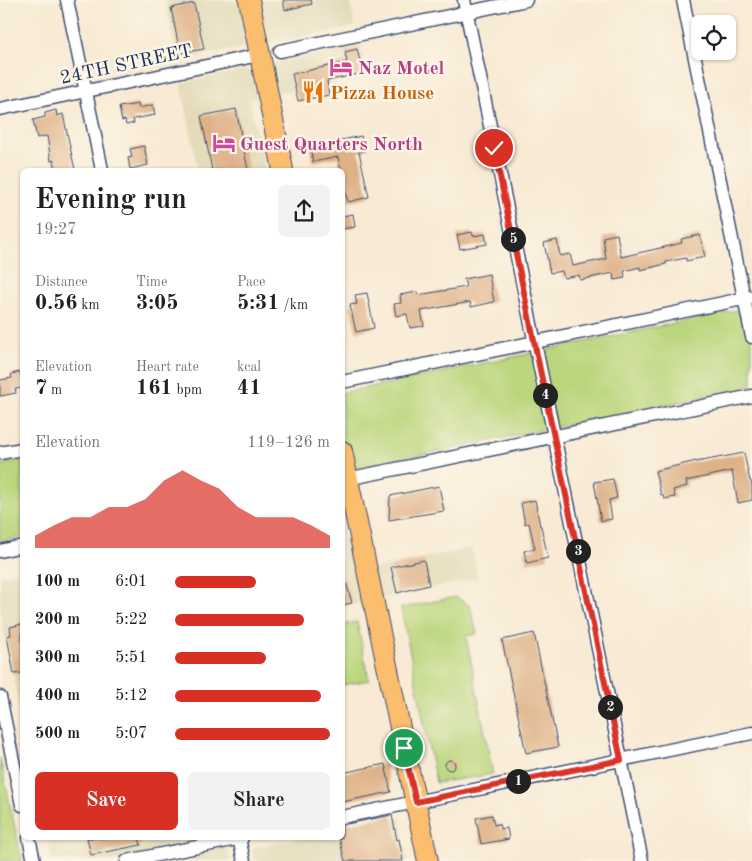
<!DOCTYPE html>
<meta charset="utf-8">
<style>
:root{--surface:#fff;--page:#f2f2f2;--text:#202124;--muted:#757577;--accent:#d93025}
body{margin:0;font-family:"Old Standard TT",serif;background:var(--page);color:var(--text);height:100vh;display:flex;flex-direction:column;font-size:19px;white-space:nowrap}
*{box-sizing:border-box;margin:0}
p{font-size:16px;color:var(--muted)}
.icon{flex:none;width:28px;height:28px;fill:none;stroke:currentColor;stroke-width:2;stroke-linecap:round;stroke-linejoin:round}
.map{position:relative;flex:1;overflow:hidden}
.sheet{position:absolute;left:20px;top:168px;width:325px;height:672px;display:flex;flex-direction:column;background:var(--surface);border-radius:8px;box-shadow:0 1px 4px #0004}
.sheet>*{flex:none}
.controls{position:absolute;left:691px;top:15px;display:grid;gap:10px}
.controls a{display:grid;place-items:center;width:45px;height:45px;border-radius:8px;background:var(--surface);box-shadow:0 1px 4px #0004;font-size:25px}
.pin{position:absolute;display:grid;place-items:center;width:42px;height:42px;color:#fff;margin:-21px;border:2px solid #fff;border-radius:50%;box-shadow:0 1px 5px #0007}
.km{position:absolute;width:25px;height:25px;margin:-12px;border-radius:50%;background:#222;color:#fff;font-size:14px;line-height:25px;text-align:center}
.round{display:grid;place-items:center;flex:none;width:52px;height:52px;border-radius:8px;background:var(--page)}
.summary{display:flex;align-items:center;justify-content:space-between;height:85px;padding:0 15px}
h1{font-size:28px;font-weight:800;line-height:38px}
.metrics{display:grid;grid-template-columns:repeat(3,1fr);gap:8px;height:85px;padding:5px 15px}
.metrics div{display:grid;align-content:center}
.metrics b{font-size:21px;font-weight:800}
.metrics small{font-size:14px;font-weight:400}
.metrics p{font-size:14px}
.chart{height:140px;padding:10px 15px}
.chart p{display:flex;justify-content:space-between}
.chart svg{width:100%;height:90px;margin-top:5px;fill:var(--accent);opacity:.7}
.primary-button{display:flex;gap:10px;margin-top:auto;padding:10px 15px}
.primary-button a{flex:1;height:58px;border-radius:8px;background:var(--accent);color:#fff;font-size:20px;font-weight:800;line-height:58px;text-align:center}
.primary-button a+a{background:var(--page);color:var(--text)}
ul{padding:0 15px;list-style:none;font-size:16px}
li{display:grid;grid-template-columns:80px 60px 1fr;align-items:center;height:38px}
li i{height:12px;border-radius:6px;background:var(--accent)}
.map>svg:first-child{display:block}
.built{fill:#e3dbba}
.green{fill:#bad67c;stroke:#6a826d}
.building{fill:#deb187}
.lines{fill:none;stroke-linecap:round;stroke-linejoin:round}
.minor-casing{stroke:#3c4b70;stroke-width:15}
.primary-casing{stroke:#3c4b70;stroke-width:22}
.minor{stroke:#fff;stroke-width:12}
.primary{stroke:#fbbe6e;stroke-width:20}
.route-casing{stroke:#fff;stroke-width:10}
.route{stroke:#d93025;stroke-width:6}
.labels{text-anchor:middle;stroke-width:5;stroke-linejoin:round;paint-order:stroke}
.street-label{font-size:19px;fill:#1b2f5e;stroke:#fcf5e5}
.hotel-label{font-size:19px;font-weight:bold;fill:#b23c85;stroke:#fcf5e5;text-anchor:start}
.food-label{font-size:19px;font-weight:bold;fill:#c56008;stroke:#fcf5e5;text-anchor:start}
</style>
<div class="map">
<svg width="752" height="861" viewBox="0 0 752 861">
<rect width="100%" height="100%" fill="#fcf5e5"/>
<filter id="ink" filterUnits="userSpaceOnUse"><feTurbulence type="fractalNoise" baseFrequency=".02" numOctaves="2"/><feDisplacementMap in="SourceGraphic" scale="10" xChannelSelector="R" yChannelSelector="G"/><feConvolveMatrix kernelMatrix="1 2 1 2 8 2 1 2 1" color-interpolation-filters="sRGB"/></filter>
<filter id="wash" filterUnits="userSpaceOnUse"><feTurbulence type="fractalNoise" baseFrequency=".0096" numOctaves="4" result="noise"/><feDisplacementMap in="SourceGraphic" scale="20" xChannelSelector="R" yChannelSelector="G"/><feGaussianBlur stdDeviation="1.12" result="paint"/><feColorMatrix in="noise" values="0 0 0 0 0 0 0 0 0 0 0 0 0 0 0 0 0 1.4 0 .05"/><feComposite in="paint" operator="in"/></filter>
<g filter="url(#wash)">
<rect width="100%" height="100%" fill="#f8ead4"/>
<g class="built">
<polygon points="165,0 350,0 355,27 177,60"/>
<polygon points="361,45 367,74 249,99 265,170 198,170 181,83"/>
<polygon points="342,525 353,573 471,548 478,578 343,607"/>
<polygon points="22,571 22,719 0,613 0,576"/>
<polygon points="400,818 408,861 255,861 252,848 303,838 342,838 343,830"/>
<polygon points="47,838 225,838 230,861 52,861"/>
</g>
<g class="green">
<polygon points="752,307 752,387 343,471 342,393"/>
<polygon points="22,460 22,537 0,542 0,465"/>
<polygon points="456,597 470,606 477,634 466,636 493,774 436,783 401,608"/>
<polygon points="357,622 369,680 343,685 343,625"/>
<polygon points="0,758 22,861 0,861"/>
</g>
<g id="blocks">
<g class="building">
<polygon points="283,0 311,0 312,4 285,10"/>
<polygon points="194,3 204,49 180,53 171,8"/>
<polygon points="357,49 363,73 327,81 329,95 298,101 292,74 347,62 345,52"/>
<polygon points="138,104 139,108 153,105 155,115 133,119 134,123 126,125 125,120 122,121 119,107"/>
<polygon points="236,109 248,170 212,170 201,116"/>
<polygon points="56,110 57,116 63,114 75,170 56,170 54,160 51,161 47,136 37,138 33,120 45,117 45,113"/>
<polygon points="361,136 365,151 359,152 369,197 348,202 342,177 342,170 341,170 338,157 313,162 310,147"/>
<polygon points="144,146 148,165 130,169 128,158 132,157 130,149"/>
<polygon points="353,214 355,227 342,229 342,216"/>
<polygon points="472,232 473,236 485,234 487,244 460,249 457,235"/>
<polygon points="617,234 621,257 682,243 681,239 700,235 705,257 686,261 686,258 666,262 666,264 640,270 640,267 624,271 625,278 614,280 613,273 580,280 579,275 564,278 562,271 550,273 544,243 557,240 560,256 570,254 573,266 606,259 603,237"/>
<polygon points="489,274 494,302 471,307 470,302 421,311 424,326 410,328 407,314 396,316 394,304 401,303 400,295 417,292 418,295 466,287 464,279"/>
<polygon points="367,293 374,328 356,332 350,305 357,304 355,295"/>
<polygon points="20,372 22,388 15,389 16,393 0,396 0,380 12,378 11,374"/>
<polygon points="744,453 750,481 751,481 752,486 752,500 738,503 732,471 686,481 687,486 673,490 675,497 664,499 663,495 661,495 655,471 696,461 696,462"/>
<polygon points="613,479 617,498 609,500 612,519 601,521 594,482"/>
<polygon points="439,486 444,511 389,520 390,496"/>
<polygon points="535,500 540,526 541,526 548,558 527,563 524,551 535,549 529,523 525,524 521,503"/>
<polygon points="424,560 429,585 397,593 391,567"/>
<polygon points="345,579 352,603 342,605 342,580"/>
<polygon points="22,624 22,673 14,674 7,636 11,635 10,627"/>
<polygon points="534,633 558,747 526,753 502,640"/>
<circle cx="450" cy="765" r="5"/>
<polygon points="385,764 391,792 342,802 342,773"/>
<polygon points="392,815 397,840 399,839 403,861 345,861 339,838 342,838 342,825"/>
<polygon points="492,815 494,825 499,824 500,829 507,828 509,839 481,844 476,818"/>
<polygon points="87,838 139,838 141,845 91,855"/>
</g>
</g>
</g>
<g filter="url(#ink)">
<use href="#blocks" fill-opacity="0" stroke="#3c4b70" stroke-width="1"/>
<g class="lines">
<defs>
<g id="minor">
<polyline points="67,0 102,170"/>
<polyline points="464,0 642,861"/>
<polyline points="683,0 752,337"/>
<polyline points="280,51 526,0"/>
<polyline points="0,109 259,55"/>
<polyline points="342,382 752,297"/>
<polyline points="0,453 22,449"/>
<polyline points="342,480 752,396"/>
<polyline points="0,551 22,546"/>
<polyline points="0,697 22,805"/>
<polyline points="342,817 752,733"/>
<polyline points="29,838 34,861"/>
<polyline points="239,838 244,861"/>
<polyline points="127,861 242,838"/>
</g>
<g id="primary">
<polyline points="249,0 283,170"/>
<polyline points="342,451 428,861"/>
</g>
</defs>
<use href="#minor" class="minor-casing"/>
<use href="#primary" class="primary-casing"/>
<use href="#minor" class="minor"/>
<use href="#primary" class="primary"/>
</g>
</g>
<g class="lines" filter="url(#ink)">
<defs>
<polyline id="route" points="404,748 416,802 621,760 494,148"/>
</defs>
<use href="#route" class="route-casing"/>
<use href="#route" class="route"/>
</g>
<defs>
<symbol id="hotel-bare" viewBox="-9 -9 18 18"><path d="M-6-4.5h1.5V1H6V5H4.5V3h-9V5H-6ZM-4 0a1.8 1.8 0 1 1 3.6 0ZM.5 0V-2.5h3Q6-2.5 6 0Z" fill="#d1479c" stroke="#fcf5e5" stroke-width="2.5" paint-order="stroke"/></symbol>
<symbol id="restaurant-bare" viewBox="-9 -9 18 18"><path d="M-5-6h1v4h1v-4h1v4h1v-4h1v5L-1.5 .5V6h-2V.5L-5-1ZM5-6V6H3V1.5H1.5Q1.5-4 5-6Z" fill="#e8710a" stroke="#fcf5e5" stroke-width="2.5" paint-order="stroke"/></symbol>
</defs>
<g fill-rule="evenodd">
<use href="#hotel-bare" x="325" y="51" width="32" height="32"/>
<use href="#restaurant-bare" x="297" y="76" width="32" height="32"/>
<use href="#hotel-bare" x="208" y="127" width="32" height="32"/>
</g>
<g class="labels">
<g class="street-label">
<text transform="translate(126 63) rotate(-12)" y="7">24TH STREET</text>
</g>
<g class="hotel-label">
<text x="358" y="74">Naz Motel</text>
<text x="240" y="150">Guest Quarters North</text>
</g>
<g class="food-label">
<text x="330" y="99">Pizza House</text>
</g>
</g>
</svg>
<div class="controls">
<a><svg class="icon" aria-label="locate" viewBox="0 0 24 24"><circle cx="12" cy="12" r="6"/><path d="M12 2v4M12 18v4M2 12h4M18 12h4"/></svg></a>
</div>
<div class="pin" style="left:404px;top:748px;background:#1e9e55"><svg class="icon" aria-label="arrive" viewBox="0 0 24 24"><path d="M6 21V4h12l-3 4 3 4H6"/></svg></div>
<div class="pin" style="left:494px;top:148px;background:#d93025"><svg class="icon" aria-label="check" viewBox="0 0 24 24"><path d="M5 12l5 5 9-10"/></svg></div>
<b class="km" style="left:518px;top:781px">1</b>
<b class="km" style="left:610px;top:707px">2</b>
<b class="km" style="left:578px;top:551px">3</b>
<b class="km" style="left:545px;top:395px">4</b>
<b class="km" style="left:513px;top:239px">5</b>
<section class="sheet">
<div class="summary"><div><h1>Evening run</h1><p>19:27</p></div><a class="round"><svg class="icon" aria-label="share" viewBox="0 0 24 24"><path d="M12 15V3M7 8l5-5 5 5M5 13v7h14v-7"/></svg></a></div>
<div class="metrics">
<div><p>Distance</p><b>0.56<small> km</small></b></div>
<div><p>Time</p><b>3:05</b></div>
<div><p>Pace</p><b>5:31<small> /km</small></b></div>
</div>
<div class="metrics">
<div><p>Elevation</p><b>7<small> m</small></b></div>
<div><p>Heart rate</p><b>161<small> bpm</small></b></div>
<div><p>kcal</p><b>41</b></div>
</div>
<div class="chart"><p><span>Elevation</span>119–126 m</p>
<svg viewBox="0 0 160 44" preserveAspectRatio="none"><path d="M0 44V38L10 33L20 29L30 29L40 24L50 24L60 20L70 11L80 6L90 11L100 15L110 24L120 29L130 29L140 29L150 33L160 38V44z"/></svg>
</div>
<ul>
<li><b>100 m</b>6:01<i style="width:52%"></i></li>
<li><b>200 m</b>5:22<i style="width:83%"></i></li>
<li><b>300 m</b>5:51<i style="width:59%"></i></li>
<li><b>400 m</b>5:12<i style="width:94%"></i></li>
<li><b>500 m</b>5:07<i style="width:100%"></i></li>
</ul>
<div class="primary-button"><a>Save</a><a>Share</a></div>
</section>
</div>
